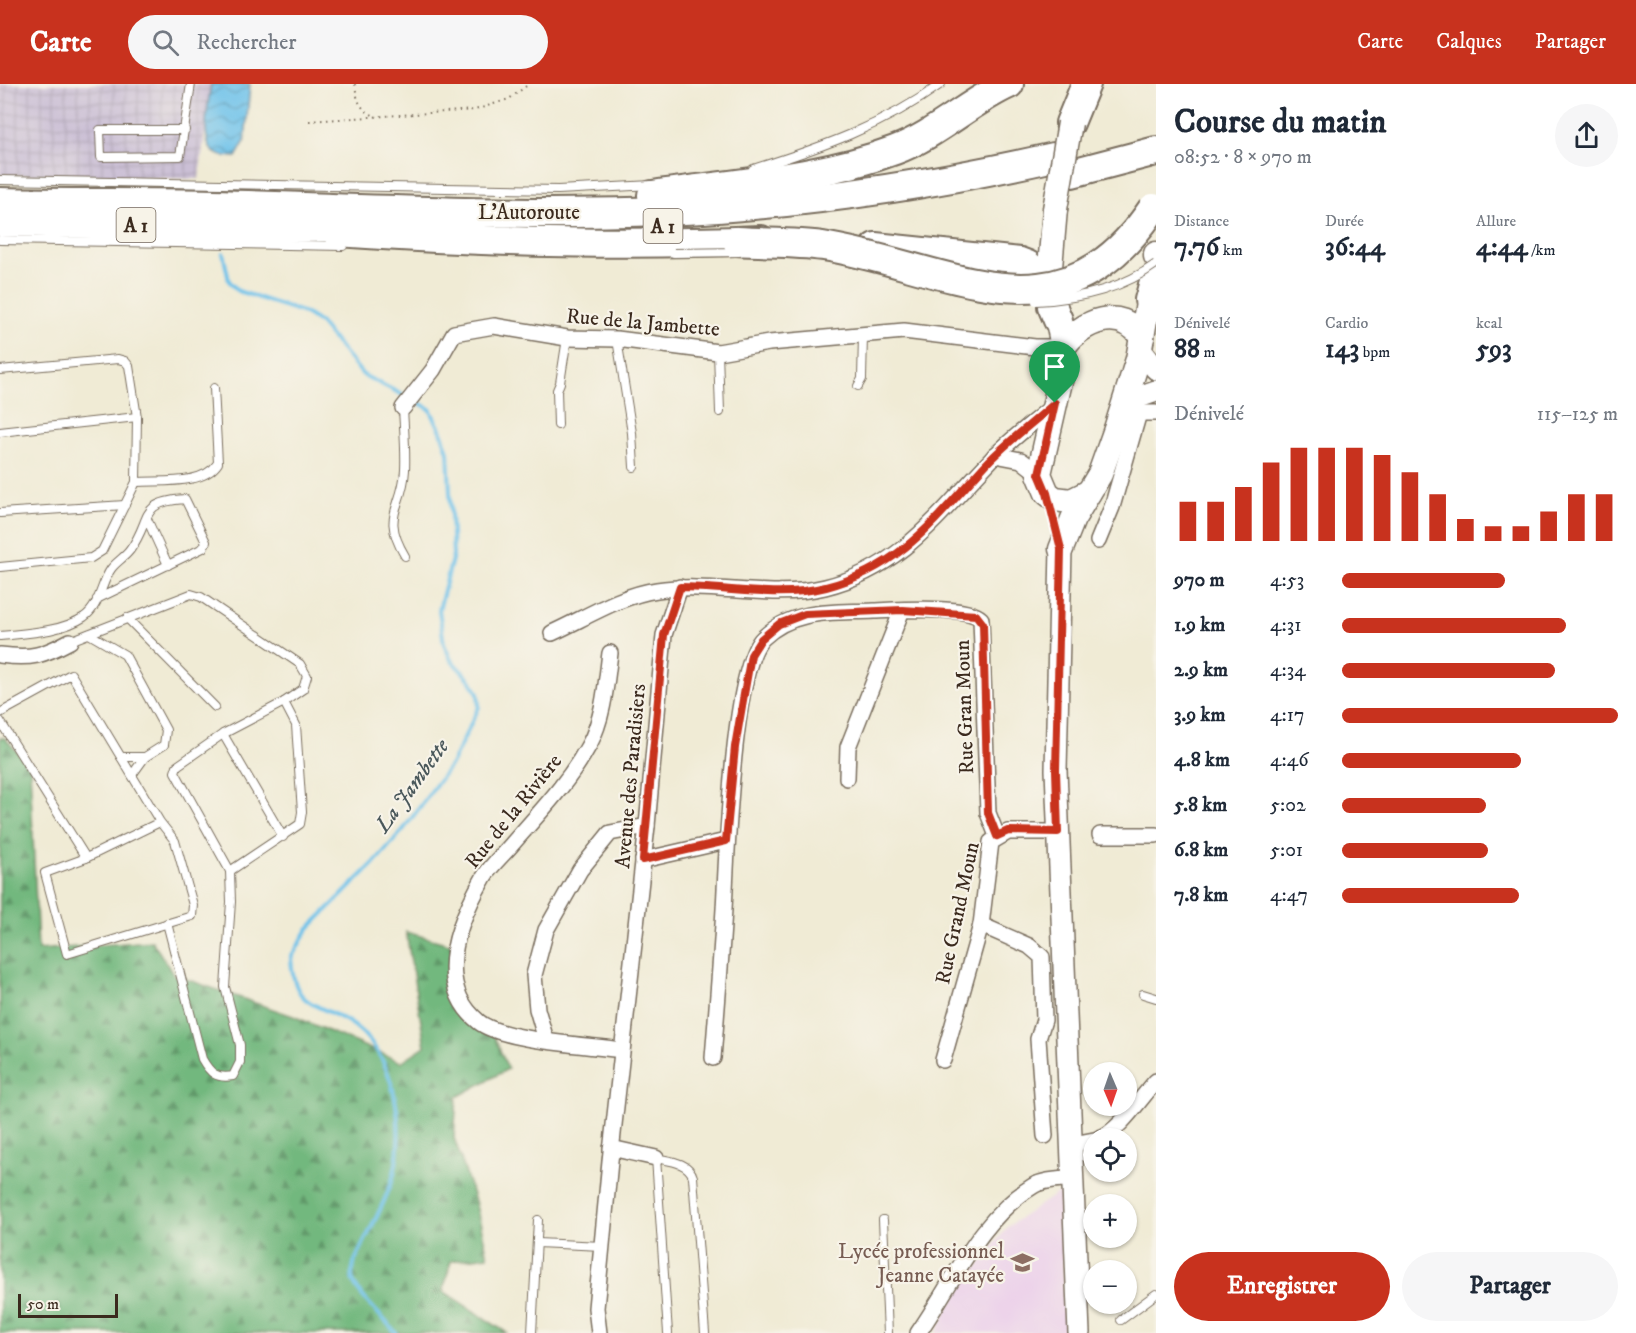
<!DOCTYPE html>
<html lang="fr">
<meta charset="utf-8">
<style>
:root{--surface:#fff;--page:#f6f6f7;--text:#1f2937;--muted:#747a83;--accent:#c8321e}
body{margin:0;font-family:"IM FELL DW Pica",serif;background:var(--page);color:var(--text);height:100vh;display:flex;flex-direction:column;font-size:22px;white-space:nowrap}
*{box-sizing:border-box;margin:0}
p{font-size:20px;color:var(--muted)}
.icon{flex:none;width:33px;height:33px;fill:none;stroke:currentColor;stroke-width:2;stroke-linecap:round;stroke-linejoin:round}
.map{position:relative;flex:1;overflow:hidden}
.details{display:flex;flex-direction:column;background:var(--surface);width:480px}
.details>*{flex:none}
.needle{width:39px;rotate:178deg}
.buttons{position:absolute;left:1083px;top:978px;display:grid;gap:12px}
.buttons a{display:grid;place-items:center;width:54px;height:54px;border-radius:50%;background:var(--surface);box-shadow:0 2px 4px #0004;font-size:30px}
.scale{position:absolute;left:18px;bottom:15px;width:100px;box-sizing:border-box;padding-left:6px;border:3px solid #3b2a1e;border-top:0;font-size:16px;line-height:21px;white-space:nowrap;color:#3b2a1e;-webkit-text-stroke:4px #f7f3e8;paint-order:stroke}
.pin{position:absolute;display:grid;place-items:center;width:51px;height:51px;color:#fff;margin:-62px -26px;border-radius:50% 50% 50% 0;rotate:-45deg;box-shadow:0 0 6px #0007}
.pin .icon{rotate:45deg}
.round{display:grid;place-items:center;flex:none;width:63px;height:63px;border-radius:32px;background:var(--page)}
.overview{display:flex;align-items:center;justify-content:space-between;height:102px;padding:0 18px}
h1{font-size:33px;font-weight:800;line-height:45px}
.stats{display:grid;grid-template-columns:repeat(3,1fr);gap:9px;height:102px;padding:6px 18px}
.stats div{display:grid;align-content:center}
.stats b{font-size:26px;font-weight:800}
.stats small{font-size:16px;font-weight:400}
.stats p{font-size:16px}
.chart{height:168px;padding:12px 18px}
.chart p{display:flex;justify-content:space-between}
.chart svg{width:100%;height:108px;margin-top:6px;stroke:var(--accent);stroke-width:6}
.primary-button{display:flex;gap:12px;margin-top:auto;padding:12px 18px}
.primary-button a{flex:1;height:69px;border-radius:36px;background:var(--accent);color:#fff;font-size:24px;font-weight:800;line-height:69px;text-align:center}
.primary-button a+a{background:var(--page);color:var(--text)}
ul{padding:0 18px;list-style:none;font-size:20px}
li{display:grid;grid-template-columns:96px 72px 1fr;align-items:center;height:45px}
li i{height:15px;border-radius:8px;background:var(--accent)}
header{display:flex;align-items:center;gap:36px;box-sizing:border-box;height:84px;padding:0 30px;background:var(--accent);color:#fff}
header strong{font-size:28px}
nav{display:flex;gap:33px;margin-inline-start:auto;font-size:21px}
.search{width:420px;height:54px;background:var(--page);display:flex;align-items:center;gap:15px;box-sizing:border-box;padding:0 21px;border-radius:33px;color:var(--muted);font-size:22px}
main{display:flex;flex:1;min-height:0}
.map>svg:first-child{display:block}
.built{fill:#ecd1ea}
.industrial{fill:url(#industrial-grid)}
.forest{fill:url(#forest-firs);stroke:#56714e;stroke-width:1.5}
.water{fill:url(#water-waves);stroke:#547684;stroke-width:1.5}
.lines{fill:none;stroke-linecap:round;stroke-linejoin:round}
.stream{stroke:#6ec2ea;stroke-width:4}
.lane-casing{stroke:#7a6e5e;stroke-width:10}
.street-casing{stroke:#7a6e5e;stroke-width:18}
.secondary-casing{stroke:#7a6e5e;stroke-width:24}
.primary-casing{stroke:#7a6e5e;stroke-width:27}
.highway-casing{stroke:#7a6e5e;stroke-width:32}
.path{stroke:#7a6e5e;stroke-width:2;stroke-dasharray:1.5 4.5;stroke-linecap:butt}
.lane{stroke:#fff;stroke-width:8}
.street{stroke:#fff;stroke-width:15}
.secondary{stroke:#fff;stroke-width:21}
.primary{stroke:#fff;stroke-width:24}
.highway{stroke:#fff;stroke-width:28}
.lane-bridge-casing{stroke:#7a6e5e;stroke-width:10;stroke-linecap:butt}
.primary-bridge-casing{stroke:#7a6e5e;stroke-width:27;stroke-linecap:butt}
.highway-bridge-casing{stroke:#7a6e5e;stroke-width:32;stroke-linecap:butt}
.lane-bridge{stroke:#fff;stroke-width:8}
.primary-bridge{stroke:#fff;stroke-width:24}
.highway-bridge{stroke:#fff;stroke-width:28}
.route-casing{stroke:#fff;stroke-width:12}
.route{stroke:#c8321e;stroke-width:8}
.labels{text-anchor:middle;stroke-width:4.5;stroke-linejoin:round;paint-order:stroke}
.shield{fill:#f7f3e8;stroke:#73665b;stroke-width:1.5}
.shield-label{font-size:20px;font-weight:bold;fill:#3b2a1e}
.street-label{font-size:21px;fill:#3b2a1e;stroke:#f7f3e8}
.education-label{font-size:21px;fill:#785e54;stroke:#f7f3e8;text-anchor:end}
.water-label{font-size:22px;font-style:italic;fill:#4a585b;stroke:#f7f3e8}
</style>
<header>
<strong>Carte</strong>
<div class="search"><svg class="icon" aria-label="search" viewBox="0 0 24 24"><circle cx="10" cy="10" r="6"/><path d="M15 15l6 6"/></svg>Rechercher</div>
<nav><a>Carte</a><a>Calques</a><a>Partager</a></nav>
</header>
<main>
<div class="map">
<svg width="1156" height="1249" viewBox="0 0 1156 1249">
<defs>
<pattern id="industrial-grid" width="8" height="8" patternUnits="userSpaceOnUse" patternTransform="scale(1.5)"><rect width="8" height="8" fill="#cbbfd5"/><path d="M0 4h8M4 0v8" fill="none" stroke="#afa4b6"/></pattern>
<pattern id="forest-firs" width="22" height="20" patternUnits="userSpaceOnUse" patternTransform="scale(1.5)"><rect width="22" height="20" fill="#72b87e"/><path d="M5 1l3.5 6h-7zM16 11l3.5 6h-7z" fill="#5f9667"/></pattern>
<pattern id="water-waves" width="16" height="10" patternUnits="userSpaceOnUse" patternTransform="scale(1.5)"><rect width="16" height="10" fill="#6ec2ea"/><path d="M0 5q4-4 8 0t8 0" fill="none" stroke="#5c9ebd"/></pattern>
</defs>
<rect width="100%" height="100%" fill="#f7f3e8"/>
<filter id="ink" filterUnits="userSpaceOnUse"><feTurbulence type="fractalNoise" baseFrequency=".0167" numOctaves="2"/><feDisplacementMap in="SourceGraphic" scale="12" xChannelSelector="R" yChannelSelector="G"/><feConvolveMatrix kernelMatrix="1 2 1 2 8 2 1 2 1" color-interpolation-filters="sRGB"/></filter>
<filter id="wash" filterUnits="userSpaceOnUse"><feTurbulence type="fractalNoise" baseFrequency=".008" numOctaves="4" result="noise"/><feDisplacementMap in="SourceGraphic" scale="24" xChannelSelector="R" yChannelSelector="G"/><feGaussianBlur stdDeviation="1.35" result="paint"/><feColorMatrix in="noise" values="0 0 0 0 0 0 0 0 0 0 0 0 0 0 0 0 0 1.4 0 .05"/><feComposite in="paint" operator="in"/></filter>
<g filter="url(#wash)">
<rect width="100%" height="100%" fill="#f0ebd5"/>
<polygon class="built" points="1065,1104 1062,1133 1065,1249 936,1249 950,1220 1007,1143"/>
<polygon class="industrial" points="0,0 211,0 199,95 0,91"/>
<polygon class="forest" points="0,654 5,654 30,683 38,866 152,857 174,891 293,932 401,978 425,962 406,848 453,861 451,917 490,943 508,985 457,1013 454,1054 475,1117 488,1172 451,1177 443,1207 507,1249 0,1249"/>
<path class="water" d="M211 0H250L245 57 236 73C231 72 221 73 217 70 198 60 209 17 211 0Z"/>
<g class="lines">
<g class="stream">
<polyline points="223,169 229,197 238,207 305,229 320,239 363,291 407,313"/>
<path d="M396 1249C386 1236 353 1207 352 1193 351 1189 354 1183 354 1179 366 1153 381 1127 391 1100 408 1049 397 966 347 937 312 917 294 923 291 874L308 845 373 780 403 746 452 679 479 623 478 609 470 596 451 576 444 560 439 526 453 471 448 368 441 347 430 325 414 316"/>
</g>
</g>
</g>
<g filter="url(#ink)">
<g class="lines">
<defs>
<g id="lane">
<polyline points="185,46 100,46 101,73 180,72 191,0"/>
<path d="M753 85C820 64 883 42 941 0"/>
<polyline points="0,96 558,106 652,101"/>
<polyline points="0,156 343,162"/>
<polyline points="617,255 632,349 634,383"/>
<polyline points="718,268 720,328"/>
<polyline points="0,286 118,275 125,277 129,282 137,333 136,398 102,467 91,474 0,483"/>
<polyline points="858,302 862,295 863,251"/>
<path d="M403 324C404 345 406 366 405 386 403 425 380 430 405 472"/>
<polyline points="558,341 557,306 560,299 567,254"/>
<polyline points="0,348 137,333"/>
<path d="M136 398C161 396 203 402 218 379L214 304"/>
<polyline points="0,429 125,421"/>
<polyline points="147,435 168,481"/>
<polyline points="127,534 215,623"/>
<polyline points="89,550 125,571 166,646 164,661 145,673 132,691"/>
<path d="M0 552C27 549 61 548 84 533 100 522 101 499 111 485 116 478 125 473 130 466 153 435 137 418 185 415L206 458 203 464 97 515"/>
<polyline points="70,557 191,510 201,513 300,580 307,592 303,605 284,618 296,641 302,728 300,740 230,787"/>
<polyline points="0,629 71,590 160,738 175,757 193,821 192,832 67,870 45,789 86,774 160,738"/>
<polyline points="0,637 86,774"/>
<polyline points="223,650 283,753"/>
<polyline points="121,673 145,673"/>
<path d="M167 839 202 975C210 989 216 995 233 992L240 978V961L225 903 231 818 230 787 175 688 177 682 223 650 284 618"/>
<polyline points="1143,910 1156,914"/>
<polyline points="883,1136 888,1249"/>
<polyline points="537,1159 602,1162"/>
<polyline points="1121,1236 1156,1210"/>
<polyline points="532,1249 538,1136"/>
<path d="M668 1249 656 1074C669 1077 689 1078 693 1093L705 1249"/>
</g>
<g id="street">
<polyline points="403,324 433,286 454,249 494,242 567,254 617,255 718,268 769,259 904,247 1035,263 1063,263"/>
<polyline points="1130,329 1156,329"/>
<polyline points="995,371 1021,376 1039,390"/>
<polyline points="1098,457 1112,423 1139,329"/>
<path d="M552 549C585 534 621 511 657 506 713 498 770 516 825 503 900 485 939 430 989 378 1008 357 1032 340 1054 321"/>
<path d="M610 569C606 600 604 633 589 661 569 698 541 727 513 759 504 770 491 781 484 793 459 836 432 900 479 938 503 957 588 961 621 966"/>
<path d="M0 571C32 575 42 572 70 557"/>
<polyline points="847,694 848,663 902,526"/>
<polyline points="1100,751 1156,751"/>
<polyline points="643,776 726,757"/>
<polyline points="981,841 1029,862 1042,873 1044,936 1038,955 1045,1052"/>
<polyline points="546,956 537,925 534,891 546,846 580,786 610,749 647,742"/>
<path d="M713 974C717 924 721 875 724 825 727 775 732 583 763 554 794 524 834 529 874 527 896 526 967 521 981 535L988 729 997 752"/>
<polyline points="943,976 981,841 991,758 1008,748 1058,748"/>
<path d="M1099 1054C1117 1050 1143 1011 1156 997"/>
<polyline points="1073,1060 1094,1056"/>
<polyline points="611,1064 656,1074"/>
<polyline points="599,1249 596,1224 610,1077 647,742 664,551 680,503"/>
<path d="M918 1249C953 1199 979 1135 1033 1102 1043 1096 1063 1095 1074 1095"/>
</g>
<g id="secondary">
<polyline points="1140,265 1156,285"/>
<polyline points="1124,318 1156,307"/>
<polyline points="1061,465 1056,686 1079,1249"/>
</g>
<g id="primary">
<polyline points="1156,172 1156,170"/>
<polyline points="1049,195 1055,125"/>
<polyline points="1055,222 1063,263 1064,280 1039,390 1047,409 1055,415 1071,417 1089,408"/>
<path d="M1063 263C1082 237 1120 221 1142 253"/>
<polyline points="1061,465 1073,435 1100,390 1116,345 1138,275 1152,197"/>
</g>
<g id="highway">
<polyline points="1070,39 1086,0"/>
<polyline points="1072,89 1156,67"/>
<path d="M652 111C733 99 818 95 895 66 936 51 969 18 1009 0"/>
<path d="M0 118C71 120 142 118 213 120 381 125 550 135 718 124 831 116 943 98 1054 73"/>
<polyline points="0,138 272,144 356,143"/>
<path d="M337 148C478 158 619 162 761 156"/>
<polyline points="875,163 1020,178 1028,181 1039,197"/>
<polyline points="1149,216 1155,194"/>
<polyline points="1052,222 1058,236"/>
</g>
</defs>
<use href="#lane" class="lane-casing"/>
<use href="#street" class="street-casing"/>
<use href="#secondary" class="secondary-casing"/>
<use href="#primary" class="primary-casing"/>
<use href="#highway" class="highway-casing"/>
<g class="path">
<path d="M355 0C357 18 360 26 377 33"/>
<polyline points="309,37 475,26 509,15 529,0"/>
</g>
<use href="#lane" class="lane"/>
<use href="#street" class="street"/>
<use href="#secondary" class="secondary"/>
<use href="#primary" class="primary"/>
<use href="#highway" class="highway"/>
<defs>
<g id="lane-bridge">
<polyline points="674,169 739,168"/>
<path d="M1036 217C1078 215 1122 205 1156 180"/>
</g>
<polyline id="primary-bridge" points="1055,125 1070,39"/>
<path id="highway-bridge" d="M737 157C765 159 795 158 823 162 952 183 1060 263 1153 124"/>
</defs>
<use href="#lane-bridge" class="lane-bridge-casing"/>
<use href="#primary-bridge" class="primary-bridge-casing"/>
<use href="#highway-bridge" class="highway-bridge-casing"/>
<use href="#lane-bridge" class="lane-bridge"/>
<use href="#primary-bridge" class="primary-bridge"/>
<use href="#highway-bridge" class="highway-bridge"/>
</g>
</g>
<g class="lines" filter="url(#ink)">
<defs>
<path id="route" d="M1055 319 1039 390 1047 409 1061 465 1056 686 1058 748 1008 747 997 752 988 729 983 540 976 531 903 526 805 530 779 540 761 555 751 571 743 616 735 663 726 757 643 776 664 551 680 503C728 503 779 515 826 503 904 483 938 431 990 376 1010 356 1034 338 1055 319Z"/>
</defs>
<use href="#route" class="route-casing"/>
<use href="#route" class="route"/>
</g>
<defs>
<symbol id="school-bare" viewBox="-9 -9 18 18"><path d="M0-5L7-2L0 1L-7-2ZM-4 1L0 2.5L4 1V4Q0 6-4 4Z" fill="#8d6e63" stroke="#f7f3e8" stroke-width="2.5" paint-order="stroke"/></symbol>
</defs>
<g fill-rule="evenodd">
<use href="#school-bare" x="1006" y="1162" width="33" height="33"/>
</g>
<g class="labels">
<g class="shield">
<rect x="116.5" y="124" width="39" height="34" rx="4.5"/>
<rect x="643.5" y="125" width="39" height="34" rx="4.5"/>
</g>
<g class="shield-label">
<text x="136" y="148">A 1</text>
<text x="663" y="149">A 1</text>
</g>
<g class="street-label">
<text x="529" y="135">L'Autoroute</text>
<text transform="translate(643 238) rotate(5)" y="7">Rue de la Jambette</text>
<text transform="translate(964 623) rotate(-92)" y="7">Rue Gran Moun</text>
<text transform="translate(630 692) rotate(-85)" y="7">Avenue des Paradisiers</text>
<text transform="translate(513 727) rotate(-51)" y="7">Rue de la Rivière</text>
<text transform="translate(957 829) rotate(-78)" y="7">Rue Grand Moun</text>
</g>
<g class="education-label">
<text x="1004" y="1174">Lycée professionnel<tspan x="1004" dy="24">Jeanne Catayée</tspan></text>
</g>
<g class="water-label">
<text transform="translate(411 701) rotate(-54)" y="8">La Jambette</text>
</g>
</g>
</svg>
<div class="buttons">
<a><svg class="needle" viewBox="-14 -14 28 28"><path d="M0-13l5 13h-10z" fill="#e53935"/><path d="M0 13l5-13h-10z" fill="#747a83"/></svg></a>
<a><svg class="icon" aria-label="locate" viewBox="0 0 24 24"><circle cx="12" cy="12" r="6"/><path d="M12 2v4M12 18v4M2 12h4M18 12h4"/></svg></a>
<a>+</a>
<a>−</a>
</div>
<div class="scale">50 m</div>
<div class="pin" style="left:1055px;top:319px;background:#1e9e55"><svg class="icon" aria-label="arrive" viewBox="0 0 24 24"><path d="M6 21V4h12l-3 4 3 4H6"/></svg></div>
</div>
<section class="details">
<div class="overview"><div><h1>Course du matin</h1><p>08:52 · 8 × 970 m</p></div><a class="round"><svg class="icon" aria-label="share" viewBox="0 0 24 24"><path d="M12 15V3M7 8l5-5 5 5M5 13v7h14v-7"/></svg></a></div>
<div class="stats">
<div><p>Distance</p><b>7.76<small> km</small></b></div>
<div><p>Durée</p><b>36:44</b></div>
<div><p>Allure</p><b>4:44<small> /km</small></b></div>
</div>
<div class="stats">
<div><p>Dénivelé</p><b>88<small> m</small></b></div>
<div><p>Cardio</p><b>143<small> bpm</small></b></div>
<div><p>kcal</p><b>593</b></div>
</div>
<div class="chart"><p><span>Dénivelé</span>115–125 m</p>
<svg viewBox="0 0 160 44" preserveAspectRatio="none"><path d="M5 44V28M15 44V28M25 44V22M35 44V12M45 44V6M55 44V6M65 44V6M75 44V9M85 44V16M95 44V25M105 44V35M115 44V38M125 44V38M135 44V32M145 44V25M155 44V25"/></svg>
</div>
<ul>
<li><b>970 m</b>4:53<i style="width:59%"></i></li>
<li><b>1.9 km</b>4:31<i style="width:81%"></i></li>
<li><b>2.9 km</b>4:34<i style="width:77%"></i></li>
<li><b>3.9 km</b>4:17<i style="width:100%"></i></li>
<li><b>4.8 km</b>4:46<i style="width:65%"></i></li>
<li><b>5.8 km</b>5:02<i style="width:52%"></i></li>
<li><b>6.8 km</b>5:01<i style="width:53%"></i></li>
<li><b>7.8 km</b>4:47<i style="width:64%"></i></li>
</ul>
<div class="primary-button"><a>Enregistrer</a><a>Partager</a></div>
</section>
</main>
